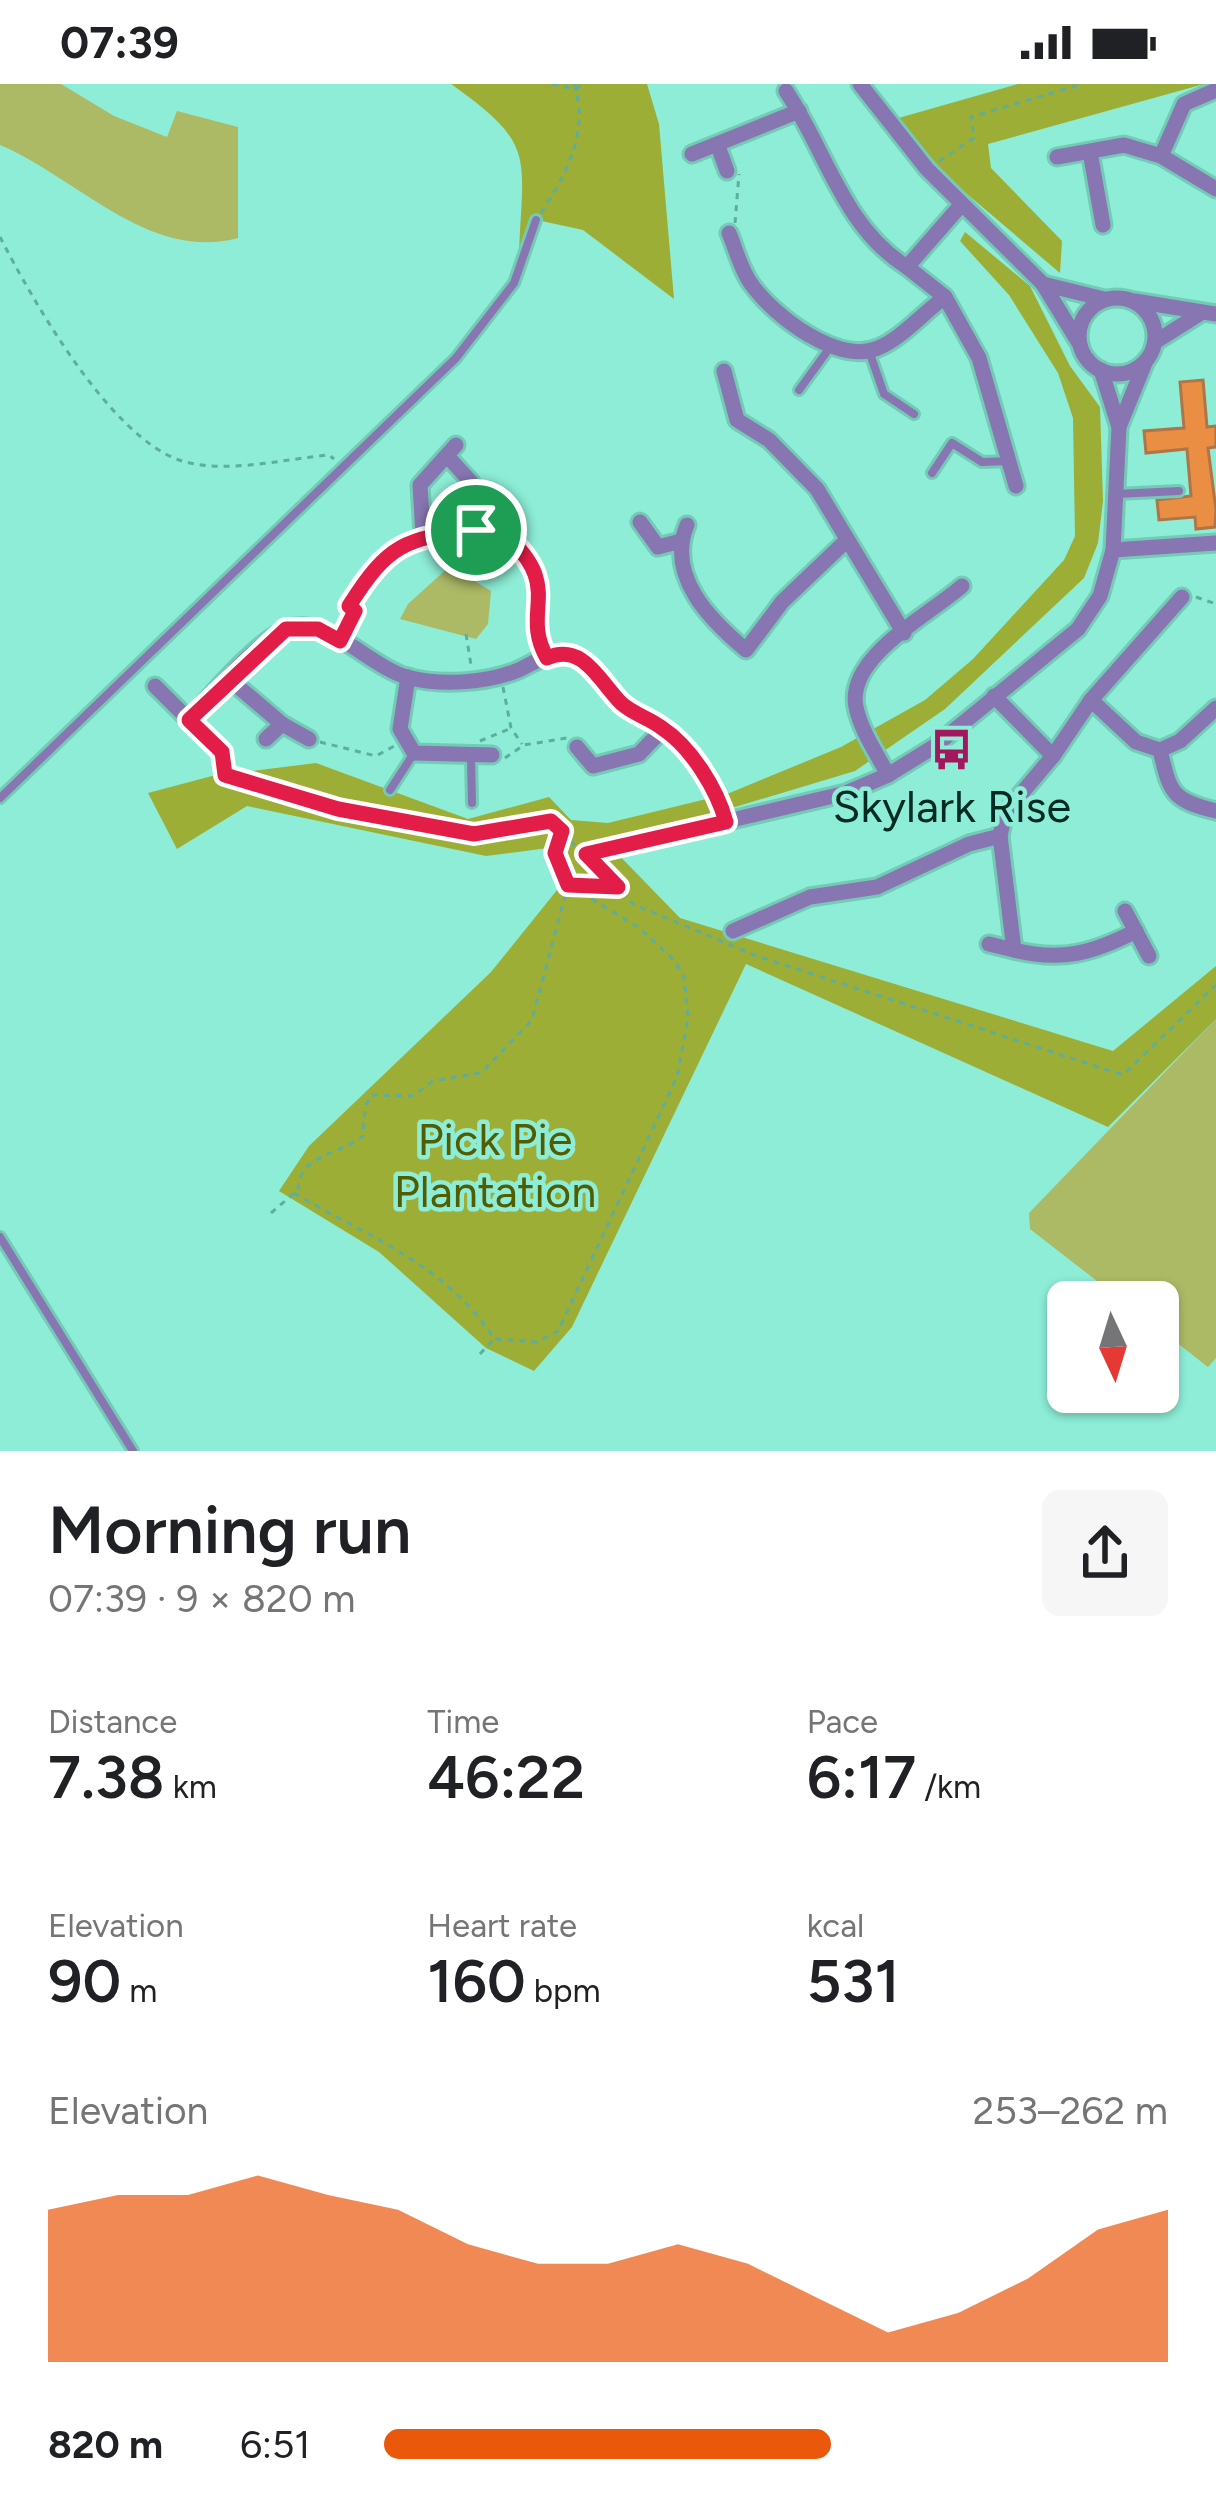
<!DOCTYPE html>
<meta charset="utf-8">
<style>
:root{--surface:#fff;--page:#f6f6f6;--text:#202124;--muted:#757577;--accent:#ea580c}
body{margin:0;font-family:Figtree,sans-serif;background:var(--page);color:var(--text);height:100vh;display:flex;flex-direction:column;font-size:45px;white-space:nowrap}
*{box-sizing:border-box;margin:0}
p{font-size:39px;color:var(--muted)}
.icon{flex:none;width:66px;height:66px;fill:none;stroke:currentColor;stroke-width:2;stroke-linecap:round;stroke-linejoin:round}
.map{position:relative;height:1367px;overflow:hidden}
.details{display:flex;flex-direction:column;background:var(--surface);flex:1}
.details>*{flex:none}
.needle{width:78px;rotate:176deg}
.tools{position:absolute;left:1047px;top:1197px;display:grid;gap:24px}
.tools a{display:grid;place-items:center;width:132px;height:132px;border-radius:18px;background:var(--surface);box-shadow:0 3px 9px #0004;font-size:60px}
.pin{position:absolute;display:grid;place-items:center;width:102px;height:102px;color:#fff;margin:-51px;border:6px solid #fff;border-radius:50%;box-shadow:0 3px 12px #0007}
.round{display:grid;place-items:center;flex:none;width:126px;height:126px;border-radius:18px;background:var(--page)}
.overview{display:flex;align-items:center;justify-content:space-between;height:204px;padding:0 48px}
h1{font-size:66px;font-weight:600;line-height:90px}
.stats{display:grid;grid-template-columns:repeat(3,1fr);gap:18px;height:204px;padding:12px 48px}
.stats div{display:grid;align-content:center}
.stats b{font-size:60px;font-weight:600}
.stats small{font-size:33px;font-weight:400}
.stats p{font-size:33px}
.chart{height:336px;padding:24px 48px}
.chart p{display:flex;justify-content:space-between}
.chart svg{width:100%;height:216px;margin-top:12px;fill:var(--accent);opacity:.7}
ul{padding:0 48px;list-style:none;font-size:39px}
li{display:grid;grid-template-columns:192px 144px 1fr;align-items:center;height:90px}
li i{height:30px;border-radius:15px;background:var(--accent)}
.status{display:flex;justify-content:space-between;align-items:center;height:84px;padding:0 60px;background:var(--surface);direction:ltr}
.status svg{height:33px;fill:currentColor}
.map>svg:first-child{display:block}
.green{fill:#acba66}
.forest{fill:#9dae36}
.building{fill:#ea8e43;stroke:#b07547;stroke-width:3}
.lines{fill:none;stroke-linecap:round;stroke-linejoin:round}
.service-casing{stroke:#74cab6;stroke-width:14}
.minor-casing{stroke:#74cab6;stroke-width:21}
.path{stroke:#5fad9b;stroke-width:3;stroke-dasharray:6 6;stroke-linecap:butt}
.service{stroke:#8776b1;stroke-width:8}
.minor{stroke:#8776b1;stroke-width:15}
.route-casing{stroke:#fff;stroke-width:24}
.route{stroke:#e11d48;stroke-width:15}
.labels{text-anchor:middle;stroke-width:9;stroke-linejoin:round;paint-order:stroke}
.poi-label{font-size:45px;fill:#002b23;stroke:#8dedd6}
.park-label{font-size:45px;fill:#525c00;stroke:#8dedd6}
</style>
<div class="status"><b>07:39</b><svg viewBox="0 0 49 12"><path d="M0 12V9h3v3zM5 12V6h3v6zM10 12V3h3v9zM15 12V0h3v12zM26 1h20v11H26zM47 4h2v5h-2z"/></svg></div>
<div class="map">
<svg width="1216" height="1367" viewBox="0 0 1216 1367">
<rect width="100%" height="100%" fill="#8dedd6"/>
<g class="green">
<path d="M0 0H61L114 32 167 53 177 27 238 43V154C149 178 78 94 0 61Z"/>
<polygon points="450,482 491,507 488,540 476,555 400,535 408,520"/>
<polygon points="1216,935 1216,1274 1208,1283 1158,1244 1158,1218 1124,1218 1030,1145 1029,1129"/>
</g>
<g class="forest">
<path d="M451 0H647L659 40 674 215 583 146 537 136 519 168C523 71 536 60 451 0Z"/>
<polygon points="1018,0 1204,0 988,60 991,84 1062,157 1060,189 954,99 895,35"/>
<polygon points="965,148 1030,202 1070,282 1100,323 1103,417 1098,459 1084,494 945,625 855,687 609,761 680,834 1113,967 1216,882 1216,935 1108,1043 746,880 572,1243 534,1287 486,1264 379,1168 279,1107 309,1062 491,888 574,785 563,762 486,772 247,722 177,765 148,709 212,692 316,679 468,735 549,713 571,736 608,739 727,710 841,663 925,616 973,575 1064,476 1075,452 1073,334 1058,289 1009,211 960,157"/>
</g>
<polygon class="building" points="1203,296 1207,343 1216,342 1216,363 1208,364 1216,426 1215,443 1196,445 1195,433 1159,436 1157,416 1191,412 1187,365 1146,369 1144,347 1184,344 1180,298"/>
<g class="lines">
<defs>
<g id="service">
<polyline points="869,267 884,310 914,330"/>
<polyline points="799,306 831,262"/>
<polyline points="932,389 952,359 982,378 1010,377"/>
<polyline points="1116,410 1179,407"/>
<polyline points="471,673 472,719"/>
<polyline points="390,706 414,669"/>
<polyline points="0,714 456,274 514,199 536,136"/>
<polyline points="0,1153 133,1367"/>
</g>
<g id="minor">
<polyline points="860,0 927,85 1043,200 1079,259"/>
<path d="M786 7C826 67 844 144 907 183"/>
<polyline points="718,62 727,87"/>
<polyline points="1090,68 1103,141"/>
<polyline points="692,70 799,27"/>
<polyline points="1161,72 1184,20 1216,6"/>
<polyline points="1057,73 1124,61 1161,72 1216,105"/>
<polyline points="961,121 907,183 945,213 979,274 1016,402"/>
<path d="M729 149C736 165 741 187 752 201 774 232 838 281 878 264 901 255 924 228 945 213"/>
<polyline points="1043,200 1104,215"/>
<circle cx="1117" cy="252" r="38"/>
<polyline points="1135,217 1216,230"/>
<polyline points="1155,258 1201,229"/>
<polyline points="1101,286 1119,343"/>
<polyline points="724,287 737,336 769,356 817,405 904,549"/>
<polyline points="449,374 471,398"/>
<polyline points="640,438 658,463 681,457"/>
<path d="M687 441C666 492 710 536 746 566L782 518 847 456"/>
<polyline points="423,451 420,401 456,361"/>
<polyline points="1113,466 1216,459"/>
<path d="M349 522C391 455 424 443 503 448 568 504 519 525 547 574"/>
<polyline points="408,593 400,645 414,669 492,671"/>
<polyline points="228,594 282,640 309,655"/>
<path d="M155 602 189 636C211 612 261 552 291 544 330 534 371 583 407 593 440 602 485 599 516 587 529 582 545 570 558 569 589 566 602 599 620 618 633 631 652 635 666 647 693 670 717 705 726 738"/>
<polyline points="994,612 1053,672 1091,616 1182,513"/>
<polyline points="1091,616 1136,658 1160,666 1180,657 1216,624"/>
<polyline points="266,655 282,640"/>
<polyline points="577,663 593,682 639,670 664,644"/>
<path d="M1160 666C1170 707 1170 716 1216 727"/>
<path d="M1053 672 1005 729 1000 752 1014 866C1062 878 1093 869 1136 847"/>
<path d="M888 691C877 670 861 647 856 623 846 573 928 532 962 502"/>
<polyline points="681,748 846,709 888,691 935,662 1078,545 1100,512 1113,466 1119,343 1145,279"/>
<polyline points="1125,827 1149,872"/>
<polyline points="733,847 810,813 877,803 969,760 1000,752"/>
<polyline points="989,860 1014,866"/>
</g>
</defs>
<use href="#service" class="service-casing"/>
<use href="#minor" class="minor-casing"/>
<g class="path">
<polyline points="552,0 576,5 582,0"/>
<polyline points="939,77 974,54 971,33 1082,0"/>
<path d="M541 129C566 91 590 46 574 0"/>
<polyline points="735,139 739,90"/>
<path d="M0 153C33 217 109 351 179 376 223 391 283 375 329 371L334 375"/>
<polyline points="1196,513 1216,520"/>
<polyline points="466,550 471,581"/>
<polyline points="503,603 511,644 522,660"/>
<polyline points="198,644 222,668 225,691 337,725 474,750 551,737 633,820 754,871 1123,991 1216,901"/>
<polyline points="480,657 509,645"/>
<polyline points="320,658 376,672 396,661"/>
<polyline points="505,674 524,661 567,654"/>
<polyline points="590,769 668,751"/>
<path d="M294 1109C365 1151 450 1183 494 1255L537 1258 558 1247 677 993 688 934 684 893 674 876 638 843 568 801 614 803"/>
<path d="M271 1129 298 1106C299 1070 340 1071 363 1052L365 1022 372 1011 413 1012 433 997 481 989 532 936 568 801 555 769 562 749"/>
<polyline points="480,1270 493,1256"/>
</g>
<use href="#service" class="service"/>
<use href="#minor" class="minor"/>
</g>
<g class="lines">
<defs>
<path id="route" d="M476 446 502 448C567 504 519 525 547 574 583 558 599 597 621 619 633 630 649 634 662 644 691 663 717 705 726 738L586 770 618 803 568 801 555 769 562 747 551 737 474 750 338 725 225 691 222 668 189 636 286 545H318L340 557 355 527 349 522C388 460 405 454 476 446Z"/>
</defs>
<use href="#route" class="route-casing"/>
<use href="#route" class="route"/>
</g>
<defs>
<symbol id="bus-bare" viewBox="-9 -9 18 18"><path d="M-5-6H5V4H4V6H2V4H-2V6H-4V4H-5ZM-3.5-4V0h7V-4ZM-3.5 1.2v1.5H-2V1.2ZM2 1.2v1.5H3.5V1.2Z" fill="#a3175e" stroke="#8dedd6" stroke-width="2.5" paint-order="stroke"/></symbol>
</defs>
<g fill-rule="evenodd">
<use href="#bus-bare" x="922" y="636" width="59" height="59"/>
</g>
<g class="labels">
<g class="poi-label">
<text x="952" y="738">Skylark Rise</text>
</g>
<g class="park-label">
<text x="495" y="1071">Pick Pie<tspan x="495" dy="52">Plantation</tspan></text>
</g>
</g>
</svg>
<div class="tools">
<a><svg class="needle" viewBox="-14 -14 28 28"><path d="M0-13l5 13h-10z" fill="#e53935"/><path d="M0 13l5-13h-10z" fill="#757577"/></svg></a>
</div>
<div class="pin" style="left:476px;top:446px;background:#1e9e55"><svg class="icon" aria-label="arrive" viewBox="0 0 24 24"><path d="M6 21V4h12l-3 4 3 4H6"/></svg></div>
</div>
<section class="details">
<div class="overview"><div><h1>Morning run</h1><p>07:39 · 9 × 820 m</p></div><a class="round"><svg class="icon" aria-label="share" viewBox="0 0 24 24"><path d="M12 15V3M7 8l5-5 5 5M5 13v7h14v-7"/></svg></a></div>
<div class="stats">
<div><p>Distance</p><b>7.38<small> km</small></b></div>
<div><p>Time</p><b>46:22</b></div>
<div><p>Pace</p><b>6:17<small> /km</small></b></div>
</div>
<div class="stats">
<div><p>Elevation</p><b>90<small> m</small></b></div>
<div><p>Heart rate</p><b>160<small> bpm</small></b></div>
<div><p>kcal</p><b>531</b></div>
</div>
<div class="chart"><p><span>Elevation</span>253–262 m</p>
<svg viewBox="0 0 160 44" preserveAspectRatio="none"><path d="M0 44V13L10 10L20 10L30 6L40 10L50 13L60 20L70 24L80 24L90 20L100 24L110 31L120 38L130 34L140 27L150 17L160 13V44z"/></svg>
</div>
<ul>
<li><b>820 m</b>6:51<i style="width:57%"></i></li>
</ul>
</section>
